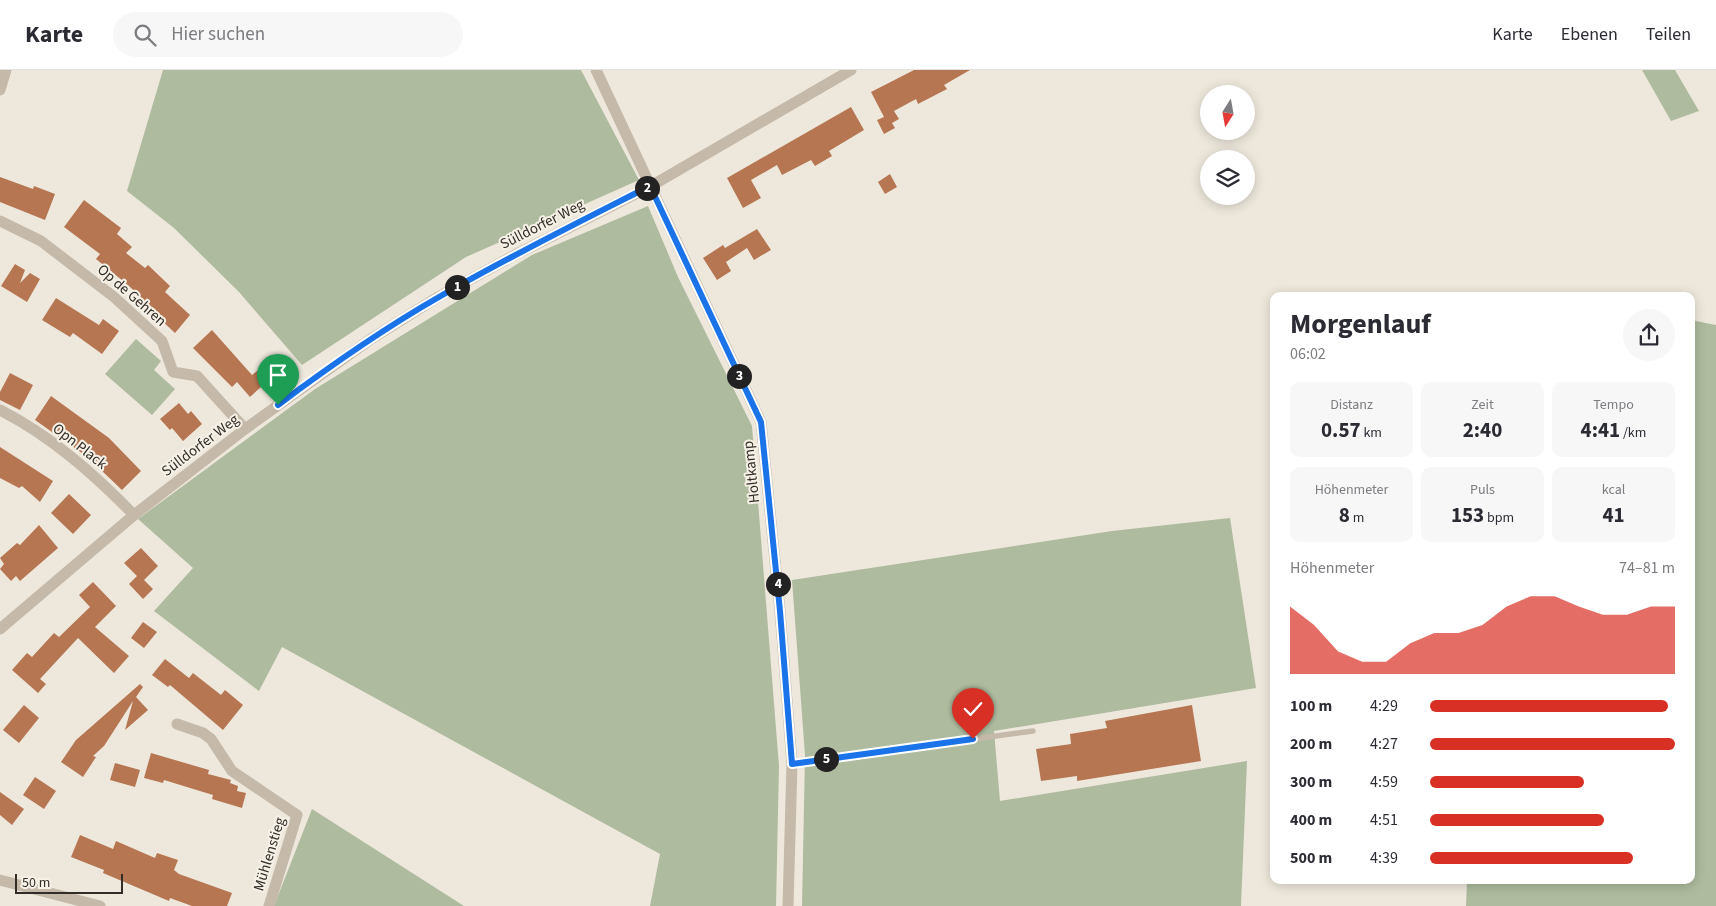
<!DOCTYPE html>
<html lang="de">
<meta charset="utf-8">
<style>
:root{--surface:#fff;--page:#f7f7f7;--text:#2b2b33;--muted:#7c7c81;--line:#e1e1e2;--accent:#d93025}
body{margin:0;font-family:"Source Sans 3",sans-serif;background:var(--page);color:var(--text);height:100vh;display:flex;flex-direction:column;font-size:19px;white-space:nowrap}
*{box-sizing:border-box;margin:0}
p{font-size:16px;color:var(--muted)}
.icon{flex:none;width:28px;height:28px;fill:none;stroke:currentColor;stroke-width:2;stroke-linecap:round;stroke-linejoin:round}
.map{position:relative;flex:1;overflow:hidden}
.side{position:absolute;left:1270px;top:222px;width:425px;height:592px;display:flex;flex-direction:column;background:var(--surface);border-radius:10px;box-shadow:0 2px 12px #0003}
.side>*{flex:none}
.needle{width:32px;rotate:191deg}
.tools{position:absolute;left:1200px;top:15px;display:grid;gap:10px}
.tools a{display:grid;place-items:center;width:55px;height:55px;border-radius:50%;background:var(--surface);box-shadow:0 2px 12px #0003;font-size:25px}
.scale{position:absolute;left:15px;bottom:12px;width:108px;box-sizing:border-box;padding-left:5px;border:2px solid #332d28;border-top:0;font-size:14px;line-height:18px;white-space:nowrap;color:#332d28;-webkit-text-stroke:4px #f6f1e7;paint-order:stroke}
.pin{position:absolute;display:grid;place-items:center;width:42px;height:42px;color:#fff;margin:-51px -21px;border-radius:50% 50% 50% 0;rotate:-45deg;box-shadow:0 0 5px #0007}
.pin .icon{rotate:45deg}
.km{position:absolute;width:25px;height:25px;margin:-12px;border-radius:50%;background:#222;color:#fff;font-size:14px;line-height:25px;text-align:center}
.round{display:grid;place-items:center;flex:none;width:52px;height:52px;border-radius:26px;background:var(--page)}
.headline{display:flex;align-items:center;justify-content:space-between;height:85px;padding:0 20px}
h1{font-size:28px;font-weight:700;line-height:38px}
.metrics{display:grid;grid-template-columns:repeat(3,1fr);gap:8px;height:85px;padding:5px 20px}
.metrics div{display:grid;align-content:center;border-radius:10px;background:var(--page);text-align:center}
.metrics b{font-size:21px;font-weight:700}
.metrics small{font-size:14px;font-weight:400}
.metrics p{font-size:14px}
.chart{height:140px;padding:10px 20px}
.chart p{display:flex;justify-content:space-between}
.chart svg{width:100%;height:90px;margin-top:5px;fill:var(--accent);opacity:.7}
ul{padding:0 20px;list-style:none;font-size:16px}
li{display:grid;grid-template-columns:80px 60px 1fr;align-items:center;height:38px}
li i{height:12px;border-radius:6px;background:var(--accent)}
header{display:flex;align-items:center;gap:30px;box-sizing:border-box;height:70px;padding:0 25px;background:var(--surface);border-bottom:1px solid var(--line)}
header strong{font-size:24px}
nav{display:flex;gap:28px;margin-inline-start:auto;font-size:18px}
.search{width:350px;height:45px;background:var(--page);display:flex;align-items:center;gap:12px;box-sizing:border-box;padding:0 18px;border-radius:28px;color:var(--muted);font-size:19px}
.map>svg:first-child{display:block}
.green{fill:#aebb9e}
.building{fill:#b67652}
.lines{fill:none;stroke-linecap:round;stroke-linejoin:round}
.lane{stroke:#c5b9a9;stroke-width:5.5}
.street{stroke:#c5b9a9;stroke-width:11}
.route-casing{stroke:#fff;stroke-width:10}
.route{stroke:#1a73e8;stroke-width:6}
.labels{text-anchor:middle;stroke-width:4;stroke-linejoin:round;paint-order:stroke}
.street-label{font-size:15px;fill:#332d28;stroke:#f6f1e7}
</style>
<header>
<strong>Karte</strong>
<div class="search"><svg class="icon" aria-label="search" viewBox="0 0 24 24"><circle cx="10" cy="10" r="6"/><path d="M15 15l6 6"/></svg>Hier suchen</div>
<nav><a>Karte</a><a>Ebenen</a><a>Teilen</a></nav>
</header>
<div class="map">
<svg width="1716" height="836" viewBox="0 0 1716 836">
<rect width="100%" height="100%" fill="#eee8dc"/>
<g class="green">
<polygon points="163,0 581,0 639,110 466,187 302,295 239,222 174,158 127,121"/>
<polygon points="1642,0 1675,0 1699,41 1671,51"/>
<polygon points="648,136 678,207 752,356 779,696 776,836 650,836 660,784 282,577 259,621 154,541 193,498 138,449 315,319 532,185"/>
<polygon points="1691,250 1716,255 1716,836 1466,836 1467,811 1691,811"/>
<polygon points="136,269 161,291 154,300 175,319 152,345 105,304"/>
<polygon points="1230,448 1256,618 994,661 1000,731 1247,691 1241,836 802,836 805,685 792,510 1112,461"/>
<polygon points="312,739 464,836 274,836"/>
</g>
<g class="building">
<polygon points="914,0 970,0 944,15 947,19 918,34 916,29 894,41 899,49 892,53 895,58 884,64 877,50 884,47 871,22"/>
<polygon points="851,37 864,60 829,81 832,86 815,96 811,90 782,105 777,95 751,110 761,128 743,138 727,108"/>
<polygon points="890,104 897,117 885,124 878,112"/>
<polygon points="0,107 33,119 34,116 55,124 45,150 0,132"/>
<polygon points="84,130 121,158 117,164 132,177 126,183 145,198 148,195 170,216 165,222 190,245 175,263 159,248 161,246 129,216 96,189 100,184 64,157"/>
<polygon points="757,159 771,180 754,190 747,178 726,192 731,201 717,210 703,188 723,175 725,178"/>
<polygon points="15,194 25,200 20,213 30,203 40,209 27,232 1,216"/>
<polygon points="56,228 99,255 103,249 119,261 102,284 73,263 70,267 42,250"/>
<polygon points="212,260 252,305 262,297 272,307 250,327 237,312 232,317 193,278"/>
<polygon points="10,303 33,315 20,340 0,330 0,322"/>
<polygon points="51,326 109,368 141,401 122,420 101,400 103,398 35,350"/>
<polygon points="179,333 188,344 191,341 202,354 183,371 172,358 170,360 160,349"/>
<polygon points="0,377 53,411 40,432 22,416 19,418 0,408"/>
<polygon points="69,424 91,445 73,464 51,443"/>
<polygon points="39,455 58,478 20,511 16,506 11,511 0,499 4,494 0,488 17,473 20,475"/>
<polygon points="141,478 158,496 144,510 153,519 143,529 129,514 137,506 124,493"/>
<polygon points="93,512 116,536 95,557 129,586 114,603 78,568 40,609 46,614 38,623 12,600 27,583 32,587 54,563 59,567 90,537 79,525"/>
<polygon points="143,552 157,562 144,578 131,568"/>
<polygon points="165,589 189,608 193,603 221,625 225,620 243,635 223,660 170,615 168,617 152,605"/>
<polygon points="140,614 143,617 136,627 148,640 125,660 133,631 104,676 93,686 96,687 83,707 61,692 76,670"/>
<polygon points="24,635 39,648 19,673 3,660"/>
<polygon points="1192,635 1201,691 1077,711 1077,706 1041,711 1036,679 1071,674 1070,664 1107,658 1105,651"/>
<polygon points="151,683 209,700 208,704 231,710 230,713 238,716 237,721 246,723 242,738 212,729 213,725 164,710 163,713 144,708"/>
<polygon points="115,693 140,700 135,717 110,710"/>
<polygon points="35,707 56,721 44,739 23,725"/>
<polygon points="0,722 24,739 12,755 0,745"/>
<polygon points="80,765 113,779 116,771 155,788 157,783 178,790 174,800 179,804 232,823 227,836 192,836 170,828 169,831 103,803 104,800 71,787"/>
</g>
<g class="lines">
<polyline class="lane" points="792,694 1033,661"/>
<g class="street">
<polyline points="596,0 761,352 780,541 792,694 788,836"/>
<polyline points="0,20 6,0"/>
<polyline points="0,151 41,171 114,227 162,271 173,302 197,306 245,359"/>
<path d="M0 340C51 366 94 404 134 445"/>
<polyline points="0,559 134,445 245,359 371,269 438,227 515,185 651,116 851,0"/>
<polyline points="177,654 203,663 211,669 232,701 297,745 269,836"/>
<polyline points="0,810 100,836"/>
</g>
</g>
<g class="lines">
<defs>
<path id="route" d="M278 335C330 296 383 259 439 227 508 187 579 152 650 116L761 352 780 541 792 694 973 669"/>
</defs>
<use href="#route" class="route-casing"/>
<use href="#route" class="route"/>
</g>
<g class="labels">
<g class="street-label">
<text transform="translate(542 154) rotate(-27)" y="5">Sülldorfer Weg</text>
<text transform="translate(132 225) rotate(41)" y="5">Op de Gehren</text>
<text transform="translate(200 375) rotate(-37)" y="5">Sülldorfer Weg</text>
<text transform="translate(80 376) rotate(38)" y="5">Opn Plack</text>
<text transform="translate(751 402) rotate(-96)" y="5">Holtkamp</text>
<text transform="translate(269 784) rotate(-73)" y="5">Mühlenstieg</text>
</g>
</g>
</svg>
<div class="tools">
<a><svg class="needle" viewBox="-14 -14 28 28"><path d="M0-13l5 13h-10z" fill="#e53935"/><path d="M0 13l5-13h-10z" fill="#7c7c81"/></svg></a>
<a><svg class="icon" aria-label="layers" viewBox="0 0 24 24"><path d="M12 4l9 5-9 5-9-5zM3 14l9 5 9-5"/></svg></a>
</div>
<div class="scale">50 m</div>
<div class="pin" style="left:278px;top:335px;background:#1e9e55"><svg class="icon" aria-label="arrive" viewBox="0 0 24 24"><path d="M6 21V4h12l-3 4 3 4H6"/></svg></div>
<div class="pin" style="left:973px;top:669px;background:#d93025"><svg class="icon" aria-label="check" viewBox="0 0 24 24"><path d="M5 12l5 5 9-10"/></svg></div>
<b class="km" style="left:457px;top:217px">1</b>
<b class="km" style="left:647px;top:118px">2</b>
<b class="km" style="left:739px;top:306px">3</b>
<b class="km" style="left:778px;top:514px">4</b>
<b class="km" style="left:826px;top:689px">5</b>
<section class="side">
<div class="headline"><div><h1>Morgenlauf</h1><p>06:02</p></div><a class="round"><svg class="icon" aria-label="share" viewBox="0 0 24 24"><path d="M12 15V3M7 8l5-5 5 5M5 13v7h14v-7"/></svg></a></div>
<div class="metrics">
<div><p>Distanz</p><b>0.57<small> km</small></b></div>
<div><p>Zeit</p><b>2:40</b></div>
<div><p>Tempo</p><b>4:41<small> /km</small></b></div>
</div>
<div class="metrics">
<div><p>Höhenmeter</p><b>8<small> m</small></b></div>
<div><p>Puls</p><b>153<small> bpm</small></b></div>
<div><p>kcal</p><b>41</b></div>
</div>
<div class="chart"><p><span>Höhenmeter</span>74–81 m</p>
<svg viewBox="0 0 160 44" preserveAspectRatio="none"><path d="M0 44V11L10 20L20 33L30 38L40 38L50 29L60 24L70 24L80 20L90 11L100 6L110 6L120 11L130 15L140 15L150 11L160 11V44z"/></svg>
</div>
<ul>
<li><b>100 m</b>4:29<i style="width:97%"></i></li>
<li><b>200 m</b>4:27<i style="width:100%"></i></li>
<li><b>300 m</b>4:59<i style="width:63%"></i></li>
<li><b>400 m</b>4:51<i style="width:71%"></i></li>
<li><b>500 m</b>4:39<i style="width:83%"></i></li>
</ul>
</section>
</div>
